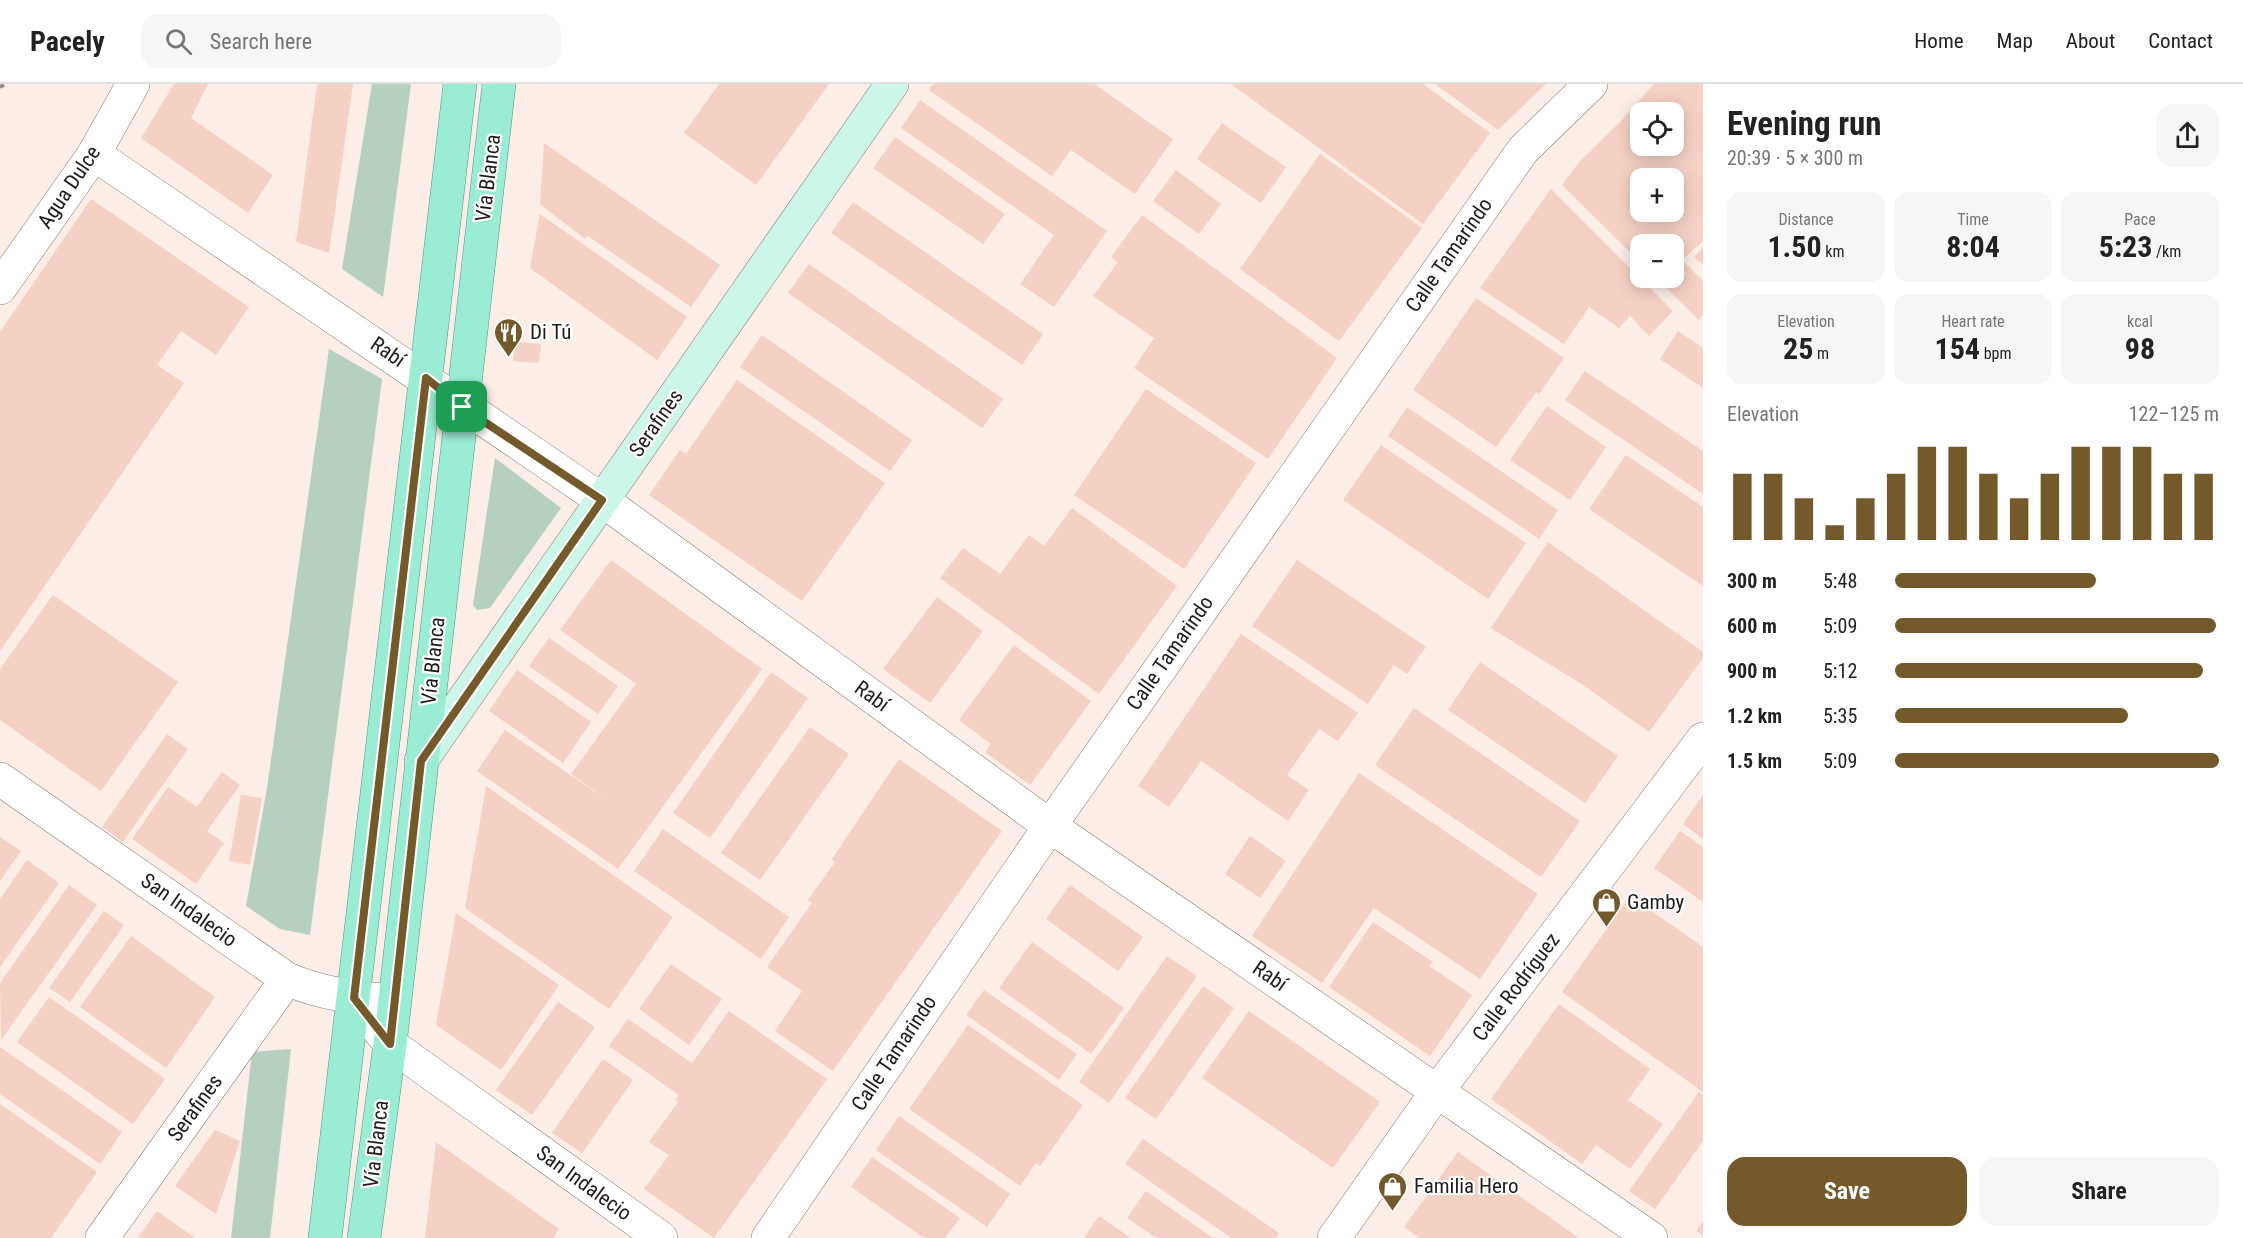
<!DOCTYPE html>
<meta charset="utf-8">
<style>
:root{--surface:#fff;--page:#f6f6f6;--text:#222;--muted:#767676;--line:#e0e0e0;--accent:#74592b}
body{margin:0;font-family:"Roboto Condensed",sans-serif;background:var(--page);color:var(--text);height:100vh;display:flex;flex-direction:column;font-size:22px;white-space:nowrap}
*{box-sizing:border-box;margin:0}
p{font-size:20px;color:var(--muted)}
.icon{flex:none;width:33px;height:33px;fill:none;stroke:currentColor;stroke-width:2;stroke-linecap:round;stroke-linejoin:round}
.map{position:relative;flex:1;overflow:hidden}
.panel{display:flex;flex-direction:column;background:var(--surface);width:540px}
.panel>*{flex:none}
.buttons{position:absolute;left:1630px;top:18px;display:grid;gap:12px}
.buttons a{display:grid;place-items:center;width:54px;height:54px;border-radius:12px;background:var(--surface);box-shadow:0 3px 15px #0003;font-size:30px}
.pin{position:absolute;display:grid;place-items:center;width:51px;height:51px;color:#fff;margin:-26px;border-radius:12px;box-shadow:0 3px 9px #0006}
.round{display:grid;place-items:center;flex:none;width:63px;height:63px;border-radius:18px;background:var(--page)}
.head{display:flex;align-items:center;justify-content:space-between;height:102px;padding:0 24px}
h1{font-size:33px;font-weight:700;line-height:45px}
.figures{display:grid;grid-template-columns:repeat(3,1fr);gap:9px;height:102px;padding:6px 24px}
.figures div{display:grid;align-content:center;border-radius:15px;background:var(--page);text-align:center}
.figures b{font-size:30px;font-weight:700}
.figures small{font-size:16px;font-weight:400}
.figures p{font-size:16px}
.chart{height:168px;padding:12px 24px}
.chart p{display:flex;justify-content:space-between}
.chart svg{width:100%;height:108px;margin-top:6px;stroke:var(--accent);stroke-width:6}
.button{display:flex;gap:12px;margin-top:auto;padding:12px 24px}
.button a{flex:1;height:69px;border-radius:18px;background:var(--accent);color:#fff;font-size:24px;font-weight:700;line-height:69px;text-align:center}
.button a+a{background:var(--page);color:var(--text)}
ul{padding:0 24px;list-style:none;font-size:20px}
li{display:grid;grid-template-columns:96px 72px 1fr;align-items:center;height:45px}
li i{height:15px;border-radius:8px;background:var(--accent)}
header{display:flex;align-items:center;gap:36px;box-sizing:border-box;height:84px;padding:0 30px;background:var(--surface);border-bottom:2px solid var(--line)}
header strong{font-size:28px}
nav{display:flex;gap:33px;margin-inline-start:auto;font-size:21px}
.search{width:420px;height:54px;background:var(--page);display:flex;align-items:center;gap:15px;box-sizing:border-box;padding:0 21px;border-radius:18px;color:var(--muted);font-size:22px}
main{display:flex;flex:1;min-height:0}
.map>svg:first-child{display:block}
.green{fill:#b6d0bf}
.building{fill:#f5d1c4;fill-rule:evenodd}
.lines{fill:none;stroke-linecap:round;stroke-linejoin:round}
.street-casing{stroke:#857873;stroke-width:34}
.secondary-casing{stroke:#857873;stroke-width:34}
.primary-casing{stroke:#459b81;stroke-width:34}
.path{stroke:#958b87;stroke-width:4;stroke-dasharray:4.5 3;stroke-linecap:butt}
.street{stroke:#fff;stroke-width:33}
.secondary{stroke:#cdf6ea;stroke-width:33}
.primary{stroke:#9becd5;stroke-width:33}
.route-casing{stroke:#fff;stroke-width:12}
.route{stroke:#74592b;stroke-width:8}
.labels{text-anchor:middle;stroke-width:4.5;stroke-linejoin:round;paint-order:stroke}
.street-label{font-size:21px;fill:#211c1a;stroke:#fefefe}
.poi-label{font-size:21px;fill:#211c1a;stroke:#fefefe;text-anchor:start}
</style>
<header>
<strong>Pacely</strong>
<div class="search"><svg class="icon" aria-label="search" viewBox="0 0 24 24"><circle cx="10" cy="10" r="6"/><path d="M15 15l6 6"/></svg>Search here</div>
<nav><a>Home</a><a>Map</a><a>About</a><a>Contact</a></nav>
</header>
<main>
<div class="map">
<svg width="1703" height="1154" viewBox="0 0 1703 1154">
<rect width="100%" height="100%" fill="#fcede7"/>
<g class="green">
<polygon points="372,0 411,0 383,213 342,185"/>
<polygon points="329,265 382,295 310,851 280,845 246,822 267,704"/>
<polygon points="495,374 561,424 490,524 477,526 473,521"/>
<polygon points="291,965 270,1154 231,1154 252,968"/>
</g>
<g class="building">
<polygon points="174,0 208,0 191,34 273,91 248,129 141,54"/>
<polygon points="317,0 353,0 329,169 296,158"/>
<polygon points="719,0 829,0 756,101 684,49"/>
<polygon points="933,0 1094,0 1173,55 1135,110 1071,66 1052,92 929,6"/>
<polygon points="1231,0 1423,0 1490,49 1423,140"/>
<polygon points="1435,0 1546,0 1498,46"/>
<path d="M1654 0H1703V157L1682 176 1703 197V231L1699 236 1656 194H1674V160H1641V179L1562 101 1580 77 1621 37ZM1641 28H1674V62H1641ZM1641 94H1674V128H1641Z"/>
<polygon points="920,16 1107,147 1054,223 1020,200 1054,151 901,44"/>
<polygon points="1222,39 1286,83 1261,119 1197,75"/>
<polygon points="895,53 1005,130 983,160 873,84"/>
<polygon points="544,59 720,181 691,223 588,152 585,155 540,120"/>
<polygon points="1320,70 1422,144 1339,257 1240,185"/>
<polygon points="1176,86 1221,120 1199,150 1153,117"/>
<polygon points="1551,105 1673,227 1649,252 1630,232 1619,244 1589,223 1564,260 1480,204"/>
<polygon points="91,115 249,223 216,271 181,247 157,281 184,299 0,567 0,248"/>
<polygon points="853,118 1043,250 1022,281 831,149"/>
<polygon points="540,130 687,233 657,276 530,184"/>
<polygon points="1142,131 1337,274 1268,375 1134,284 1154,254 1093,212 1118,178 1111,173"/>
<polygon points="1703,164 1703,181 1694,173"/>
<polygon points="809,180 1003,315 982,344 788,209"/>
<polygon points="1476,214 1564,274 1539,310 1536,308 1496,363 1413,306"/>
<polygon points="1678,247 1703,264 1703,304 1660,275"/>
<polygon points="762,251 912,356 890,387 740,283"/>
<polygon points="515,258 541,260 539,279 513,277"/>
<polygon points="1585,287 1703,367 1703,410 1565,316"/>
<polygon points="737,296 885,399 802,517 649,411 680,366 686,370"/>
<polygon points="1146,305 1256,379 1184,485 1074,411"/>
<polygon points="1547,322 1606,363 1570,416 1510,376"/>
<polygon points="1407,323 1558,426 1539,455 1388,352"/>
<polygon points="1381,361 1526,459 1488,515 1343,416"/>
<polygon points="1626,371 1703,423 1703,502 1589,425"/>
<polygon points="1072,424 1177,502 1099,610 940,494 963,464 1000,490 1029,451 1044,462"/>
<polygon points="1548,458 1703,568 1703,574 1649,648 1583,601 1491,544"/>
<polygon points="611,476 762,585 618,785 477,687 505,646 610,718 571,690 636,600 560,546"/>
<polygon points="1297,476 1426,563 1407,590 1394,581 1368,620 1252,542"/>
<polygon points="53,511 178,598 101,707 0,636 0,585"/>
<polygon points="937,513 983,547 930,619 883,585"/>
<polygon points="1241,550 1358,629 1338,657 1319,645 1287,691 1309,706 1288,737 1201,677 1169,723 1138,702"/>
<polygon points="549,554 618,602 598,630 529,582"/>
<polygon points="1014,561 1091,617 1030,701 985,668 991,660 959,636"/>
<polygon points="1480,578 1618,672 1585,719 1448,626"/>
<polygon points="517,586 591,638 563,679 489,627"/>
<polygon points="771,588 808,614 710,754 673,729"/>
<polygon points="1414,624 1580,737 1541,793 1375,681"/>
<polygon points="810,643 849,670 760,796 721,769"/>
<polygon points="167,650 188,665 123,758 102,743"/>
<polygon points="899,675 1002,747 833,987 775,947 802,907 767,883 812,819 808,816 835,778 832,775"/>
<polygon points="222,688 240,701 207,747 224,759 196,800 132,755 168,703 197,723"/>
<polygon points="1359,689 1538,810 1480,895 1374,824 1322,899 1252,852"/>
<polygon points="486,702 673,833 609,925 465,824"/>
<polygon points="241,711 262,714 250,781 229,777"/>
<polygon points="1703,711 1703,755 1683,740"/>
<polygon points="663,745 789,833 761,875 634,787"/>
<polygon points="1680,747 1703,763 1703,818 1654,784"/>
<polygon points="1250,752 1286,777 1260,814 1225,790"/>
<polygon points="0,753 21,767 0,797"/>
<polygon points="27,776 59,799 0,883 0,815"/>
<polygon points="69,801 97,821 1,956 0,899"/>
<polygon points="1070,801 1143,853 1118,887 1046,835"/>
<polygon points="1630,812 1703,863 1703,1008 1562,908"/>
<polygon points="104,827 124,841 70,918 49,904"/>
<polygon points="456,829 559,901 501,986 436,941"/>
<polygon points="1373,838 1433,878 1429,882 1472,911 1430,972 1329,903"/>
<polygon points="131,852 215,913 166,984 80,923"/>
<polygon points="1032,858 1124,924 1091,970 999,904"/>
<polygon points="1167,872 1197,892 1109,1019 1079,998"/>
<polygon points="671,880 722,915 689,961 639,925"/>
<polygon points="1203,902 1234,924 1156,1035 1125,1014"/>
<polygon points="984,906 1077,970 1059,996 966,931"/>
<polygon points="49,913 165,995 133,1040 17,958"/>
<polygon points="558,918 595,943 532,1031 496,1006"/>
<polygon points="1559,920 1650,985 1628,1016 1663,1040 1630,1085 1596,1061 1582,1080 1491,1015"/>
<polygon points="729,927 827,995 714,1154 644,1105 669,1071 649,1058 678,1018 675,1016 679,1011 609,962 628,935 692,979"/>
<polygon points="1249,927 1380,1018 1333,1084 1202,994"/>
<polygon points="968,941 1083,1021 1040,1082 1036,1079 1020,1102 909,1025"/>
<polygon points="0,963 122,1048 100,1080 0,1010"/>
<polygon points="603,975 633,996 582,1069 552,1049"/>
<polygon points="1699,1008 1703,1011 1703,1057 1655,1125 1629,1107"/>
<polygon points="0,1020 97,1088 51,1154 0,1154"/>
<polygon points="899,1032 1010,1110 987,1143 876,1066"/>
<polygon points="215,1046 240,1057 216,1130 175,1102"/>
<polygon points="1143,1055 1279,1149 1276,1154 1231,1154 1125,1080"/>
<polygon points="436,1058 559,1145 553,1154 425,1154"/>
<polygon points="1458,1068 1511,1106 1579,1154 1419,1154 1404,1143"/>
<polygon points="872,1073 960,1134 945,1154 924,1154 851,1103"/>
<polygon points="1146,1107 1213,1154 1156,1154 1127,1134"/>
<polygon points="157,1127 195,1154 138,1154"/>
<polygon points="1099,1132 1131,1154 1084,1154"/>
<polygon points="1703,1137 1703,1152 1696,1147"/>
</g>
<g class="lines">
<defs>
<g id="street">
<polyline points="94,70 602,416 1050,742 1651,1154"/>
<polyline points="0,204 94,70 133,0"/>
<path d="M0 695 287 895C322 910 356 914 394 917"/>
<polyline points="354,914 390,960 661,1154"/>
<polyline points="102,1154 287,895"/>
<polyline points="768,1154 1050,742 1523,66 1591,0"/>
<polyline points="1334,1154 1438,1006 1703,655"/>
</g>
<polyline id="secondary" points="421,677 892,0"/>
<g id="primary">
<polyline points="325,1154 460,0"/>
<polyline points="364,1154 390,960 499,0"/>
</g>
</defs>
<use href="#street" class="street-casing"/>
<use href="#secondary" class="secondary-casing"/>
<use href="#primary" class="primary-casing"/>
<polyline class="path" points="0,3 5,0"/>
<use href="#street" class="street"/>
<use href="#secondary" class="secondary"/>
<use href="#primary" class="primary"/>
</g>
<g class="lines">
<defs>
<polygon id="route" points="426,294 462,323 602,416 421,677 390,960 354,914"/>
</defs>
<use href="#route" class="route-casing"/>
<use href="#route" class="route"/>
</g>
<defs>
<symbol id="restaurant-pin" viewBox="-11 -11 22 30"><path d="M0 17L-7.5 6A9.5 9.5 0 1 1 7.5 6Z" fill="#74592b" stroke="#fefefe"/><path d="M-5-6h1v4h1v-4h1v4h1v-4h1v5L-1.5 .5V6h-2V.5L-5-1ZM5-6V6H3V1.5H1.5Q1.5-4 5-6Z" fill="#fff"/></symbol>
<symbol id="shop-pin" viewBox="-11 -11 22 30"><path d="M0 17L-7.5 6A9.5 9.5 0 1 1 7.5 6Z" fill="#74592b" stroke="#fefefe"/><path d="M-5-2.5h2.3a2.7 3.5 0 0 1 5.4 0H5L5.5 6h-11ZM-1.5-2.5h3a1.5 2.3 0 0 0-3 0Z" fill="#fff"/></symbol>
</defs>
<g fill-rule="evenodd">
<use href="#restaurant-pin" x="492" y="232" width="33" height="45"/>
<use href="#shop-pin" x="1590" y="802" width="33" height="45"/>
<use href="#shop-pin" x="1376" y="1086" width="33" height="45"/>
</g>
<g class="labels">
<g class="street-label">
<text transform="translate(488 94) rotate(-83)" y="7">Vía Blanca</text>
<text transform="translate(69 103) rotate(-56)" y="7">Agua Dulce</text>
<text transform="translate(1449 171) rotate(-55)" y="7">Calle Tamarindo</text>
<text transform="translate(388 268) rotate(34)" y="7">Rabí</text>
<text transform="translate(656 339) rotate(-55)" y="7">Serafines</text>
<text transform="translate(1170 569) rotate(-55)" y="7">Calle Tamarindo</text>
<text transform="translate(433 577) rotate(-84)" y="7">Vía Blanca</text>
<text transform="translate(872 612) rotate(36)" y="7">Rabí</text>
<text transform="translate(189 826) rotate(35)" y="7">San Indalecio</text>
<text transform="translate(1270 892) rotate(34)" y="7">Rabí</text>
<text transform="translate(1516 903) rotate(-53)" y="7">Calle Rodríguez</text>
<text transform="translate(894 969) rotate(-56)" y="7">Calle Tamarindo</text>
<text transform="translate(195 1024) rotate(-54)" y="7">Serafines</text>
<text transform="translate(376 1060) rotate(-83)" y="7">Vía Blanca</text>
<text transform="translate(584 1099) rotate(36)" y="7">San Indalecio</text>
</g>
<g class="poi-label">
<text x="530" y="255">Di Tú</text>
<text x="1627" y="825">Gamby</text>
<text x="1414" y="1109">Familia Hero</text>
</g>
</g>
</svg>
<div class="buttons">
<a><svg class="icon" aria-label="locate" viewBox="0 0 24 24"><circle cx="12" cy="12" r="6"/><path d="M12 2v4M12 18v4M2 12h4M18 12h4"/></svg></a>
<a>+</a>
<a>−</a>
</div>
<div class="pin" style="left:462px;top:323px;background:#1e9e55"><svg class="icon" aria-label="arrive" viewBox="0 0 24 24"><path d="M6 21V4h12l-3 4 3 4H6"/></svg></div>
</div>
<section class="panel">
<div class="head"><div><h1>Evening run</h1><p>20:39 · 5 × 300 m</p></div><a class="round"><svg class="icon" aria-label="share" viewBox="0 0 24 24"><path d="M12 15V3M7 8l5-5 5 5M5 13v7h14v-7"/></svg></a></div>
<div class="figures">
<div><p>Distance</p><b>1.50<small> km</small></b></div>
<div><p>Time</p><b>8:04</b></div>
<div><p>Pace</p><b>5:23<small> /km</small></b></div>
</div>
<div class="figures">
<div><p>Elevation</p><b>25<small> m</small></b></div>
<div><p>Heart rate</p><b>154<small> bpm</small></b></div>
<div><p>kcal</p><b>98</b></div>
</div>
<div class="chart"><p><span>Elevation</span>122–125 m</p>
<svg viewBox="0 0 160 44" preserveAspectRatio="none"><path d="M5 44V17M15 44V17M25 44V27M35 44V38M45 44V27M55 44V17M65 44V6M75 44V6M85 44V17M95 44V27M105 44V17M115 44V6M125 44V6M135 44V6M145 44V17M155 44V17"/></svg>
</div>
<ul>
<li><b>300 m</b>5:48<i style="width:62%"></i></li>
<li><b>600 m</b>5:09<i style="width:99%"></i></li>
<li><b>900 m</b>5:12<i style="width:95%"></i></li>
<li><b>1.2 km</b>5:35<i style="width:72%"></i></li>
<li><b>1.5 km</b>5:09<i style="width:100%"></i></li>
</ul>
<div class="button"><a>Save</a><a>Share</a></div>
</section>
</main>
